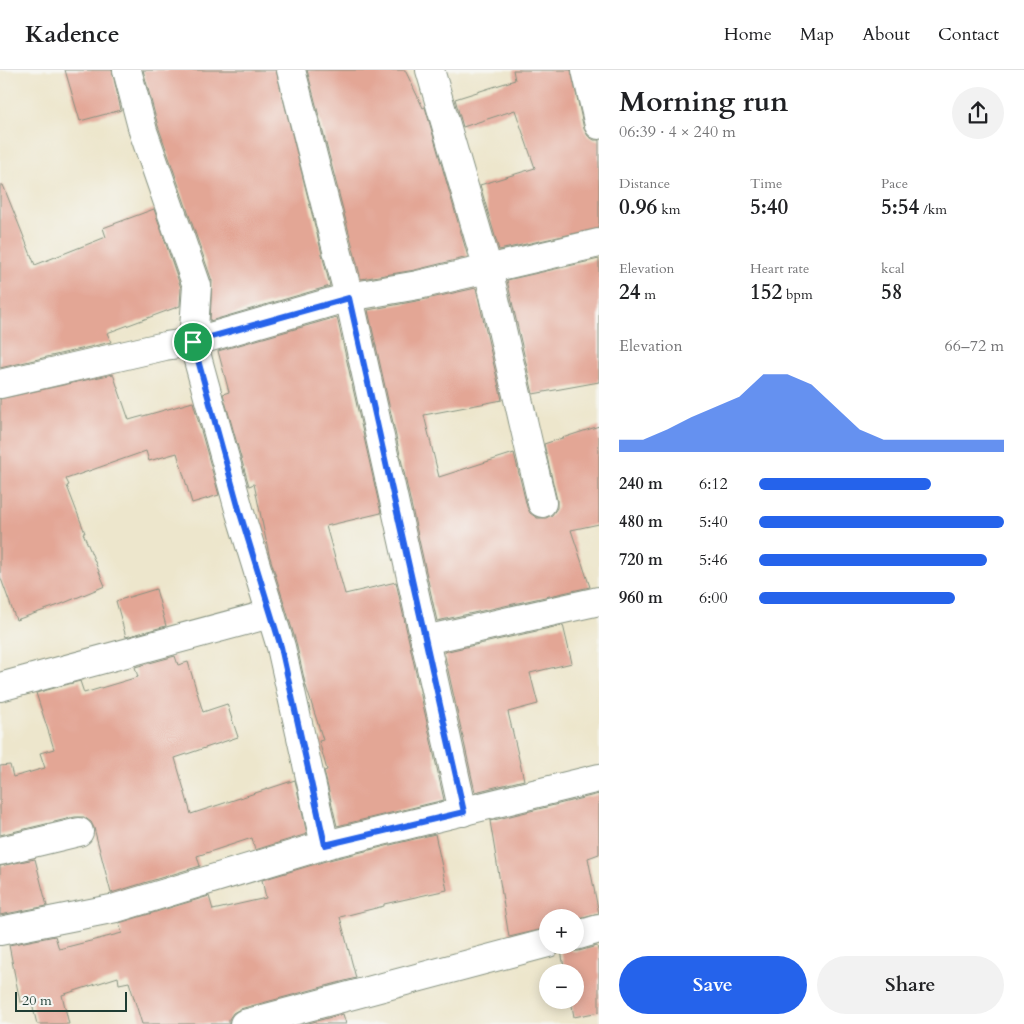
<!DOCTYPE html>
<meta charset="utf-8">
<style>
:root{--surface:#fff;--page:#f2f2f2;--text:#202124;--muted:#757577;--line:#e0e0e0;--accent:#2563eb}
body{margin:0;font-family:Cardo,serif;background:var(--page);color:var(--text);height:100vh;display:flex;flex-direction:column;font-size:19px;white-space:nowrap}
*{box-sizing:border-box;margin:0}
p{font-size:16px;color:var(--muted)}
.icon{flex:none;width:28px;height:28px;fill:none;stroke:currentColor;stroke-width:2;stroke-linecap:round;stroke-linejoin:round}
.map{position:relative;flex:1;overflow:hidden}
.drawer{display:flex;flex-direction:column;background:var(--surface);width:425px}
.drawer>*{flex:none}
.fabs{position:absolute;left:539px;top:839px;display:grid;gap:10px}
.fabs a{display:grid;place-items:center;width:45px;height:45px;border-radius:50%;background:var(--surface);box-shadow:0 2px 12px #0003;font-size:25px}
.scale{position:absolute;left:15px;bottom:12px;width:112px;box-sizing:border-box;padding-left:5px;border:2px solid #1f3d34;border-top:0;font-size:14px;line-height:18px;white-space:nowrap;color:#1f3d34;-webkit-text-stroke:4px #f6f6f2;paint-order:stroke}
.pin{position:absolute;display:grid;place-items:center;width:42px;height:42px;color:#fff;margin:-21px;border:2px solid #fff;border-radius:50%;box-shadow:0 1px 5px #0007}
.round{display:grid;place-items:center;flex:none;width:52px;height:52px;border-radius:26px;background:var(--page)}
.overview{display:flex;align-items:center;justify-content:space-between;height:85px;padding:0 20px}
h1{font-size:28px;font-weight:700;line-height:38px}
.stats{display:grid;grid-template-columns:repeat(3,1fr);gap:8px;height:85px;padding:5px 20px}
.stats div{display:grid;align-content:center}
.stats b{font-size:21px;font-weight:700}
.stats small{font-size:14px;font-weight:400}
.stats p{font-size:14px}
.chart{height:140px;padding:10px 20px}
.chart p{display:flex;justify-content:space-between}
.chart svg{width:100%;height:90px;margin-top:5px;fill:var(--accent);opacity:.7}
.action{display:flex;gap:10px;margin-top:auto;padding:10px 20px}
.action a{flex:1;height:58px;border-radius:30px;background:var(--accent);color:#fff;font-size:20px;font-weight:700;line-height:58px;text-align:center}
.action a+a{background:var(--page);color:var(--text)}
ul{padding:0 20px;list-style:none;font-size:16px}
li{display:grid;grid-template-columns:80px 60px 1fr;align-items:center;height:38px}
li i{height:12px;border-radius:6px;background:var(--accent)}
header{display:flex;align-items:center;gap:30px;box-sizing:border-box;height:70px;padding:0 25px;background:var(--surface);border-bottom:1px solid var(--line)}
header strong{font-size:24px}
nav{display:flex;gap:28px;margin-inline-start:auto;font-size:18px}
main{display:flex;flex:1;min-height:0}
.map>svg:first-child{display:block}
.building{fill:#e3a695}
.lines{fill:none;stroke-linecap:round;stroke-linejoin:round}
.minor-casing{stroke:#869280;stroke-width:30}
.minor{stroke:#fff;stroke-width:28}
.route-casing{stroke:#fff;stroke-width:10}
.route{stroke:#2563eb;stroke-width:6}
</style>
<header>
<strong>Kadence</strong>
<nav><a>Home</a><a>Map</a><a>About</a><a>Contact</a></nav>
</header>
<main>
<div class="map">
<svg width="599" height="954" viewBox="0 0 599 954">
<rect width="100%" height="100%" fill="#f6f6f2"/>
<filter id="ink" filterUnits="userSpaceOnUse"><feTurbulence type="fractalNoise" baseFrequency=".02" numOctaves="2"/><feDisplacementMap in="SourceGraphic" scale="10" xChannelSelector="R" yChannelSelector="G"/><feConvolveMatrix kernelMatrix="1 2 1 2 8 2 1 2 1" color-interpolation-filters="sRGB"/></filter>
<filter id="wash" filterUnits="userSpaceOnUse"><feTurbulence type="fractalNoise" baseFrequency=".0096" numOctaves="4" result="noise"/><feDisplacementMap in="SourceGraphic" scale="20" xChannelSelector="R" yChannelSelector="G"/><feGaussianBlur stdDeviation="1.12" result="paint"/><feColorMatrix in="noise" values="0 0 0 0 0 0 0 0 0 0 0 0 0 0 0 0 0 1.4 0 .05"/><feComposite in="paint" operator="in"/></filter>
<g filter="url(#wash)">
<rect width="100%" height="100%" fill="#ede6cc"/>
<g id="blocks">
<g class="building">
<polygon points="65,0 112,0 121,40 80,51"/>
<polygon points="143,0 276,0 330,216 210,251 212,211 158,56"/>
<polygon points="307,0 405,0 423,38 425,37 468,187 415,200 361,209"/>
<polygon points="513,0 571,0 584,59 588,66 594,70 599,70 599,158 499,180 480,115 535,98 515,40 463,57 455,29 515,10"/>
<polygon points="0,115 3,115 35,195 106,167 103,158 154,139 181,218 180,236 107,263 111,272 0,298"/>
<polygon points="599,189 599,312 533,324 507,210"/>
<polygon points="476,218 502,330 424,345 439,407 514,383 527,437 530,443 537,448 546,448 552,445 557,438 557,430 544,374 599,356 599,454 571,460 590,517 437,551 368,240 422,230"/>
<polygon points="337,247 381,443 326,456 345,524 396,512 444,730 337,756 324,701 327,700 319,671 323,670 305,613 296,572 269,484 254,414 249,416 223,324 229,322 218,281"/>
<polygon points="113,304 129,350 193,332 219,425 192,433 177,383 149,391 146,381 66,409 69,415 67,416 85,463 83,463 105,516 59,535 16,550 0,506 0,329"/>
<polygon points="156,519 166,556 126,567 116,531"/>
<polygon points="563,555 572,593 530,603 538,634 508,642 524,710 475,722 444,582"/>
<polygon points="175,586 178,595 188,592 203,642 227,634 238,667 175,688 191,744 295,710 307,764 255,780 252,768 197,786 200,796 111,823 94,758 91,752 84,747 75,747 0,765 0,696 10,695 13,707 45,698 40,683 54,679 36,623 80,611 84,623 138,607 135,597"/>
<polygon points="599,724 599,784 588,788 599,844 575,850 575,848 548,848 548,858 509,867 490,751"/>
<polygon points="435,764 447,820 384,834 384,836 340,847 356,908 240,939 233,943 229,949 229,954 142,954 129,912 119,914 118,907 62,925 69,954 37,954 31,930 20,932 9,875 55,866 59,879 122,863 119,853 209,826 213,840 266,828 262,810 329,790"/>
<polygon points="35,789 47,836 0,845 0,796"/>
<polygon points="563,876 572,881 579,881 597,876 599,884 599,942 574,947 571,930 575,930 575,902 565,902 561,881"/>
<polygon points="343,944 346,954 305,954"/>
</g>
</g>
</g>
<g filter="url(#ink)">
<use href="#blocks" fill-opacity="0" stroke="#869280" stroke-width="1"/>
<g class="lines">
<defs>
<g id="minor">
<polyline points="291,0 349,227 463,742"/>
<polyline points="430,0 488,199 542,433"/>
<polyline points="586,0 599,55"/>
<polyline points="0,314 165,276 193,272 349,227 418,215 599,173"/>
<polyline points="425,570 599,531"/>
<polyline points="0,617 270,544"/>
<polyline points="325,775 599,708"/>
<polyline points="0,781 79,762"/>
<polyline points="0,861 116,838 325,775 281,577 240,443 193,272 197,216 143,61 127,0"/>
<polyline points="575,866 599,859"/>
<polyline points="244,954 548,873"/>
</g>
</defs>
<use href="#minor" class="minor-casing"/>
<use href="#minor" class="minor"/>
</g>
</g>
<g class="lines" filter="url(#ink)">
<defs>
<polygon id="route" points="349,228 464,742 325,775 281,577 240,443 193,272"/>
</defs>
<use href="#route" class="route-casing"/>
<use href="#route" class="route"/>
</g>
</svg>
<div class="fabs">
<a>+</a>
<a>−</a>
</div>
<div class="scale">20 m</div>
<div class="pin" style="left:193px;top:272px;background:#1e9e55"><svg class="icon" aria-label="arrive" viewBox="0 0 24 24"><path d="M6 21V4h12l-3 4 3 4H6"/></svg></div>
</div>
<section class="drawer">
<div class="overview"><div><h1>Morning run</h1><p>06:39 · 4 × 240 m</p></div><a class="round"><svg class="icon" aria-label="share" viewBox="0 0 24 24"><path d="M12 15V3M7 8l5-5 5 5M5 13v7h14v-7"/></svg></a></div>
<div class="stats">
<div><p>Distance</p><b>0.96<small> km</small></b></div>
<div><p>Time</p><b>5:40</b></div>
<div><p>Pace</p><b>5:54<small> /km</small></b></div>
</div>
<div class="stats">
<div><p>Elevation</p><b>24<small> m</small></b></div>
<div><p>Heart rate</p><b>152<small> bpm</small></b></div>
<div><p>kcal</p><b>58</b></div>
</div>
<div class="chart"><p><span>Elevation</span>66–72 m</p>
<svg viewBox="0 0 160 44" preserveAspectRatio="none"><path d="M0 44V38L10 38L20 33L30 27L40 22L50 17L60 6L70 6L80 11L90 22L100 33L110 38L120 38L130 38L140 38L150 38L160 38V44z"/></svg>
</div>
<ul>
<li><b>240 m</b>6:12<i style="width:70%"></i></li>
<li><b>480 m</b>5:40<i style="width:100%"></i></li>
<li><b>720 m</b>5:46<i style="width:93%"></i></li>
<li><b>960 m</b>6:00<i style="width:80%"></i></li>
</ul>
<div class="action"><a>Save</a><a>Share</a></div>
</section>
</main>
